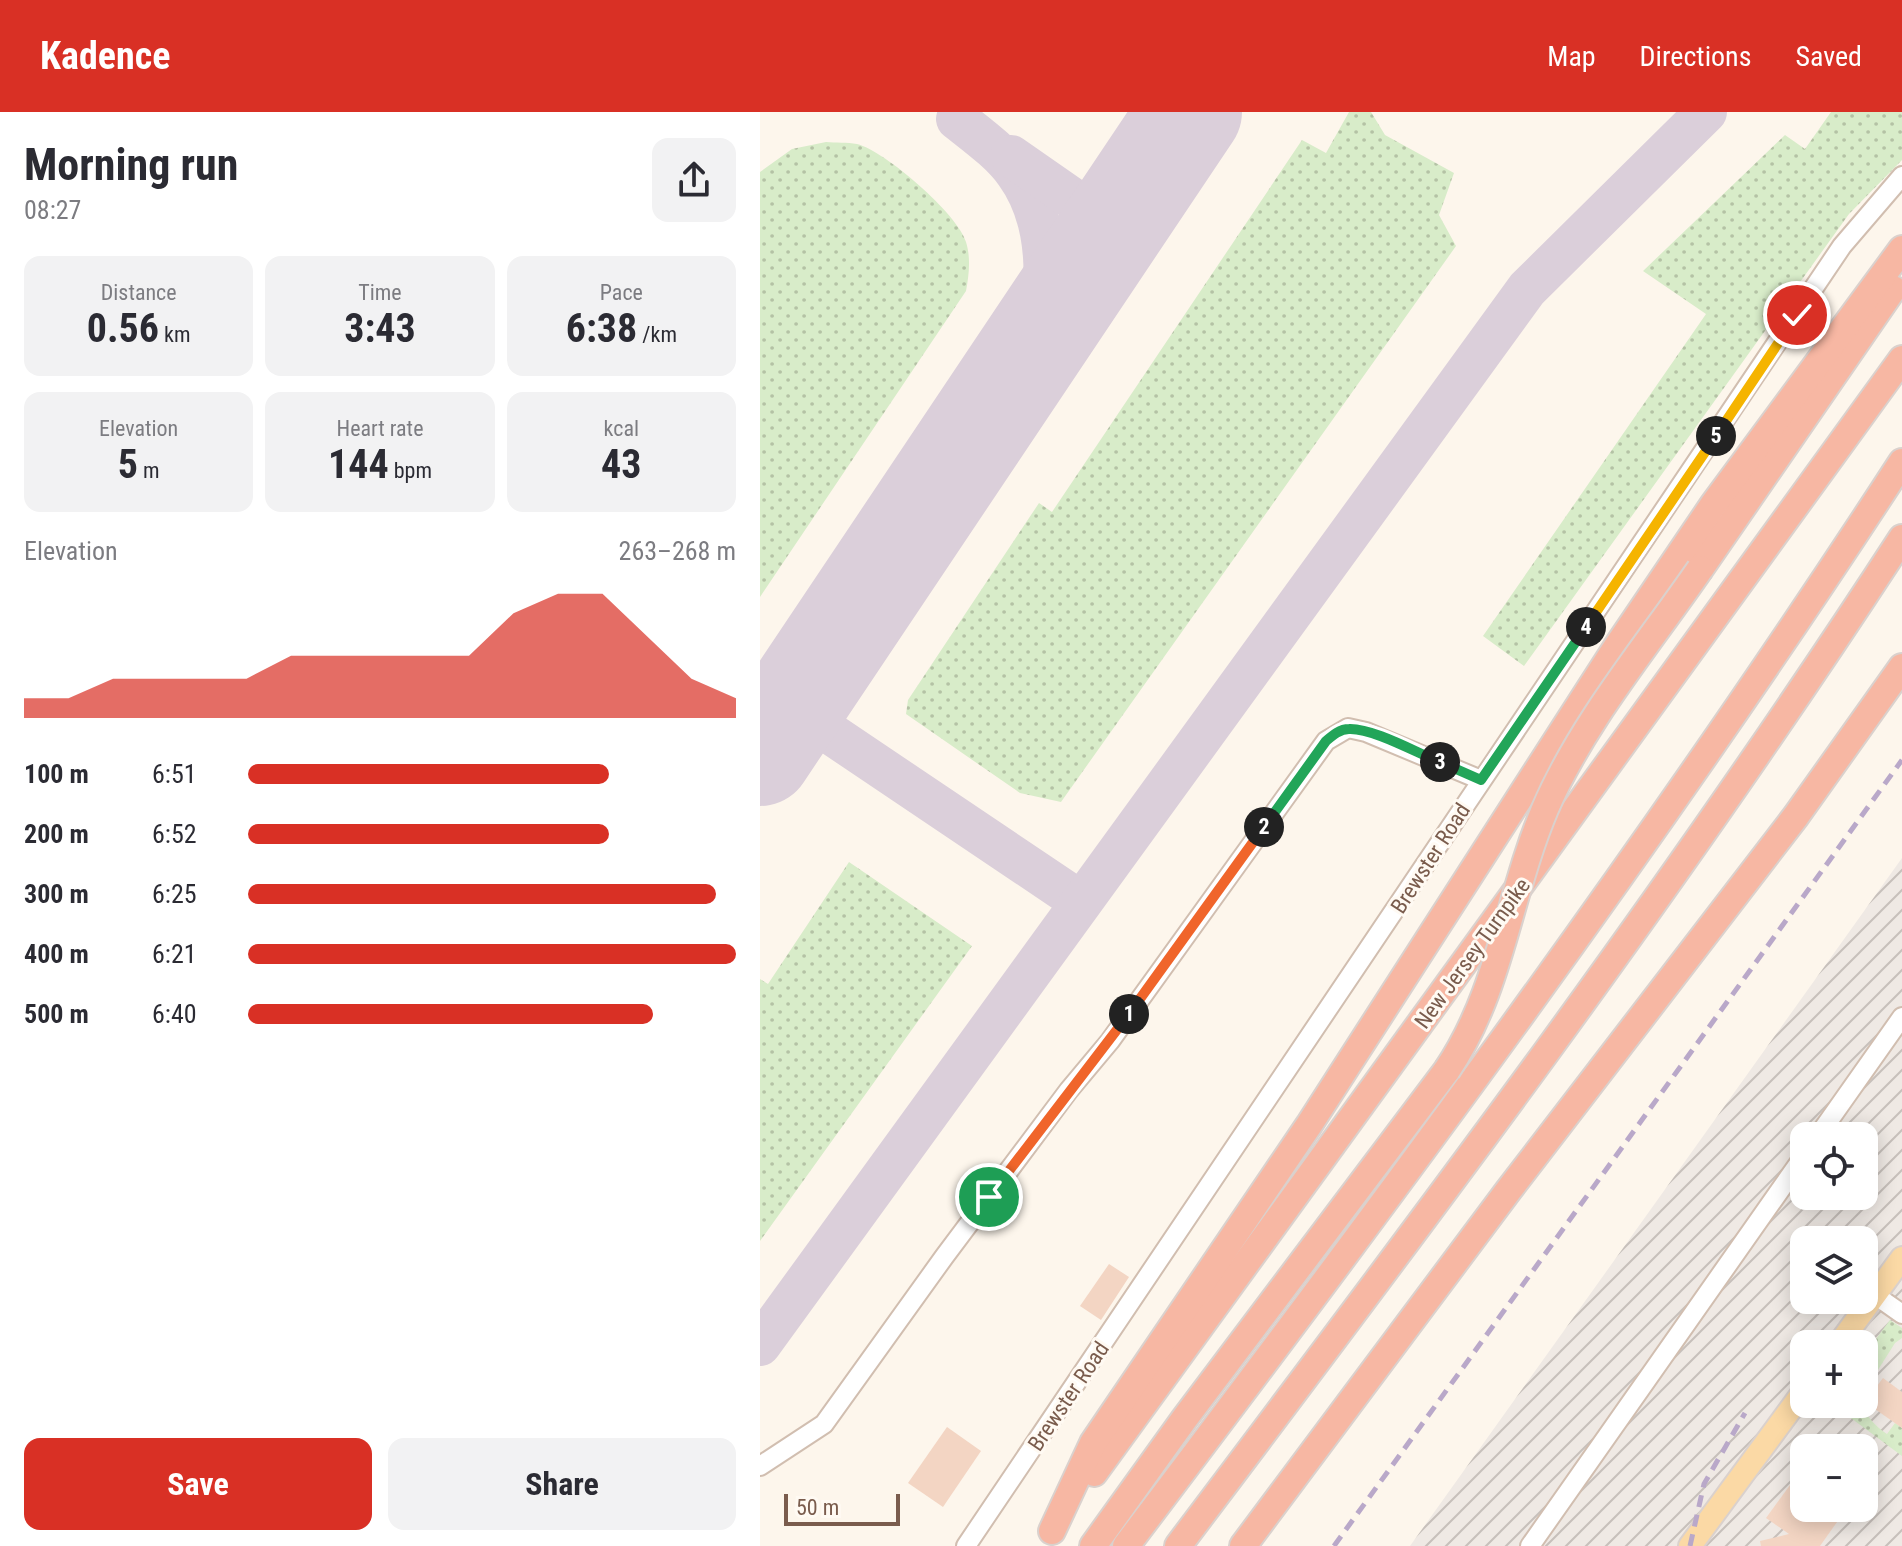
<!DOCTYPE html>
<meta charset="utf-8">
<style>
:root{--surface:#fff;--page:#f2f2f3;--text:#2b2b33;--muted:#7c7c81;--accent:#d93025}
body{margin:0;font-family:"Roboto Condensed",sans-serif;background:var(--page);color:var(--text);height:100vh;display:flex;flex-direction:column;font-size:30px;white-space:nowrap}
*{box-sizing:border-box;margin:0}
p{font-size:26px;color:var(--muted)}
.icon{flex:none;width:44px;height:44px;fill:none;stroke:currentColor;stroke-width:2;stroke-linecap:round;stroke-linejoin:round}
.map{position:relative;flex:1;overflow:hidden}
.panel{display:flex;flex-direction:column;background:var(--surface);width:760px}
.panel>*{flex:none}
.controls{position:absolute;left:1030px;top:1010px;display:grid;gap:16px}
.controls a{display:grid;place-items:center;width:88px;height:88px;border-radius:16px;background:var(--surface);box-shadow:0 4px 20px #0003;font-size:40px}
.scale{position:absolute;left:24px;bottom:20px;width:116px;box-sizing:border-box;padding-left:8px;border:4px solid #7a5c4d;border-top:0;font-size:22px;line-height:28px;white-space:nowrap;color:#7a5c4d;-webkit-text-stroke:6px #fffaf3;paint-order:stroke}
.pin{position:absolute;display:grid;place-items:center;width:68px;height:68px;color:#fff;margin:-34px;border:4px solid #fff;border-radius:50%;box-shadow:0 2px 8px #0007}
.km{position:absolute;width:40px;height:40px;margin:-20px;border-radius:50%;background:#222;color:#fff;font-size:22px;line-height:40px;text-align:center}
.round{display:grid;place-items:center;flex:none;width:84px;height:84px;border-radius:16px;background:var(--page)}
.overview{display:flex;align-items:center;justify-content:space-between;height:136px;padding:0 24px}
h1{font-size:44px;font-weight:700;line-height:60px}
.stats{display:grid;grid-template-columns:repeat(3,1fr);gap:12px;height:136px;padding:8px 24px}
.stats div{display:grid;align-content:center;border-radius:16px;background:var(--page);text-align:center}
.stats b{font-size:40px;font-weight:700}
.stats small{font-size:22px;font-weight:400}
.stats p{font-size:22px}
.chart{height:224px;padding:16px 24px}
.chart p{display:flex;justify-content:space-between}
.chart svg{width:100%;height:144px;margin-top:8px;fill:var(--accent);opacity:.7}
.button{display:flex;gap:16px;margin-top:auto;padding:16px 24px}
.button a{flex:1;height:92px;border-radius:16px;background:var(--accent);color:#fff;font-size:32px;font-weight:700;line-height:92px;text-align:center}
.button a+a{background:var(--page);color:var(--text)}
ul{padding:0 24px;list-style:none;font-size:26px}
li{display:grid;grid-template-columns:128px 96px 1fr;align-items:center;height:60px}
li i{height:20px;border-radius:10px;background:var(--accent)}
header{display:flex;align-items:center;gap:48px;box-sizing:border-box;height:112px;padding:0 40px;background:var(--accent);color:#fff}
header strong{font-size:38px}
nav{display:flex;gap:44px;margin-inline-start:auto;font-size:28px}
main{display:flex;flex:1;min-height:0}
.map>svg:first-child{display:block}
.industrial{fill:url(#industrial-furrows);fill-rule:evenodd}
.grass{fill:url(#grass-dots)}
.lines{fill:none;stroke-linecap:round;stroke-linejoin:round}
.taxiway{stroke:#dbcfda;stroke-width:42}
.runway{stroke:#dbcfda;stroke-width:104}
.building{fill:#f3d5c3}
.minor-casing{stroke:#d1beb0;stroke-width:22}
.major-casing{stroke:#dad1cd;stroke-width:26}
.highway-casing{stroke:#dad1cd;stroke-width:30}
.minor{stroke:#fff;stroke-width:18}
.major{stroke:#fbd9a5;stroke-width:22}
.highway{stroke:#f7b7a3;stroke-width:26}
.rail{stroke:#b9a8c9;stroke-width:5;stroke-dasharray:12 8;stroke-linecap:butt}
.highway-bridge-casing{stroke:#dad1cd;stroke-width:30;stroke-linecap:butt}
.highway-bridge{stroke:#f7b7a3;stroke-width:26}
.split-1-casing{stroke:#fff;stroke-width:16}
.split-2-casing{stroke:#fff;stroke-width:16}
.split-3-casing{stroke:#fff;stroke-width:16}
.split-4-casing{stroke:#fff;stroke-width:16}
.split-5-casing{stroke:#fff;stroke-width:16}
.split-6-casing{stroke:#fff;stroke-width:16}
.split-1{stroke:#f0652b;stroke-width:10}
.split-2{stroke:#f0652b;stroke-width:10}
.split-3{stroke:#22a559;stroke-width:10}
.split-4{stroke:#22a559;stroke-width:10}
.split-5{stroke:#f5b400;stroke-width:10}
.split-6{stroke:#f5b400;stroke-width:10}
.labels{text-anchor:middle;stroke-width:6;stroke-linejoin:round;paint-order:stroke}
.street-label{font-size:22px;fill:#7a5c4d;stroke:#fffaf3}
</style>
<header>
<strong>Kadence</strong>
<nav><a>Map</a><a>Directions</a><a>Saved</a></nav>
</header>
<main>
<section class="panel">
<div class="overview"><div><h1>Morning run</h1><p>08:27</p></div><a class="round"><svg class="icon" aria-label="share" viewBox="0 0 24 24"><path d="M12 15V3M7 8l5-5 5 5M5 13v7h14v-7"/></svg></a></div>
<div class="stats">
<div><p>Distance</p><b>0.56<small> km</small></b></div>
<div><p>Time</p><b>3:43</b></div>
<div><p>Pace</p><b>6:38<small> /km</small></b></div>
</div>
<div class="stats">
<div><p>Elevation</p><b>5<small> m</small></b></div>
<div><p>Heart rate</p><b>144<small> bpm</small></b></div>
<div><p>kcal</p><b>43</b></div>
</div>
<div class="chart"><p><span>Elevation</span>263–268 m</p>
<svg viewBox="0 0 160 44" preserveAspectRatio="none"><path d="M0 44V38L10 38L20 32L30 32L40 32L50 32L60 25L70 25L80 25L90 25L100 25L110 12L120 6L130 6L140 19L150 32L160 38V44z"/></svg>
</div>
<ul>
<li><b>100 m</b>6:51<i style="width:74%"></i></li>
<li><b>200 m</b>6:52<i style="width:74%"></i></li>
<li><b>300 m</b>6:25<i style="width:96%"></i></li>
<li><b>400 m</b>6:21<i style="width:100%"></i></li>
<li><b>500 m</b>6:40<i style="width:83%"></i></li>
</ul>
<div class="button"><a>Save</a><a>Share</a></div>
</section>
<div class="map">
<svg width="1142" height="1434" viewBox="0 0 1142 1434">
<defs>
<pattern id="industrial-furrows" width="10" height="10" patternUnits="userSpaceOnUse" patternTransform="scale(2)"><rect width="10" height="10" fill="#efe9e4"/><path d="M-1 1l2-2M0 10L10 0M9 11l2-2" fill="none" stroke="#c7c0bb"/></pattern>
<pattern id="grass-dots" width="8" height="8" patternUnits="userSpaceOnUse" patternTransform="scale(2)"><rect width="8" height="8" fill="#d8ecc9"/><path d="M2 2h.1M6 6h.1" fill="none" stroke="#b4c2a5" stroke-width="1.8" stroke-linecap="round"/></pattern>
</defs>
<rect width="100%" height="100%" fill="#fdf6ec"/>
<path class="industrial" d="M1142 746V1434H650ZM1044 1024H1104V1084H1044ZM1044 1128H1104V1188H1044ZM1044 1232H1104V1292H1044ZM1044 1336H1104V1396H1044Z"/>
<g class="grass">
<polygon points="589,0 611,0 625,23 694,61 679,103 696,134 301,690 260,681 146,602 148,588 279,391 292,400 542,28 566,41"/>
<polygon points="1071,0 1142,0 1142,48 1089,102 764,554 723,524 946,202 883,159 1025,23 1045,37"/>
<path d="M66 30C76 31 87 30 97 32 125 39 198 102 206 130 211 146 209 163 206 179L0 485V60L32 37Z"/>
<polygon points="89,750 212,834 0,1129 0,867 8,872"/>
<polygon points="1130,1208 1142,1216 1142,1226 1135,1231 1104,1280 1104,1243"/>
<path d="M1072 1292C1114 1292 1097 1301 1127 1322L1135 1311 1142 1316V1344Z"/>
</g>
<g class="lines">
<g class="taxiway">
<path d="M197 7C217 23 241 40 256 61 290 108 292 181 270 233 265 246 256 258 249 270"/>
<polyline points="251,44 353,115"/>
<polyline points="0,574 321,790"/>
<polyline points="0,1233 767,177 946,0"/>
</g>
<polyline class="runway" points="0,642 430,0"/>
</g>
<g class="building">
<polygon points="349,1152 369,1165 341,1208 320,1194"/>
<polygon points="1123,1266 1142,1280 1142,1316 1105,1290"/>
<polygon points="187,1315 221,1339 183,1395 148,1371"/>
<polygon points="1044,1354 1044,1396 1087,1396 1060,1434 1001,1434 1000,1429 1029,1422 1006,1406"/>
</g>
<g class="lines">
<defs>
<g id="minor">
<polyline points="1058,1024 1142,905"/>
<polyline points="1115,1183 1142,1202"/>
<polyline points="0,1354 64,1312 184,1145 309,978 350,929 566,629 588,616 606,620 721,668"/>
<polyline points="206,1434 1082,134 1142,64"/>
<polyline points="770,1434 1044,1044"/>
</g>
<g id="major">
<polyline points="1079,1232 1142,1146"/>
<polyline points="930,1434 1044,1279"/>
</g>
<g id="highway">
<polyline points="940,457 1133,177"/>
<polyline points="334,1361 1142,247"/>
<polyline points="292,1419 333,1331 549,1013 856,536 953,393 1142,137"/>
<polyline points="333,1434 425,1306 687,958"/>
<path d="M366 1434C635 1079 899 724 1142 350"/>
<path d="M418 1434C667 1104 916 774 1142 426"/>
<polyline points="483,1434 748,1079 1036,704 1142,555"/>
</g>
</defs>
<use href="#minor" class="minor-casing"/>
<use href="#major" class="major-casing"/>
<use href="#highway" class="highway-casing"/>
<use href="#minor" class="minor"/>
<use href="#major" class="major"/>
<use href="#highway" class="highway"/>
<g class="rail">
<polyline points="574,1434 1142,648"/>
<polyline points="930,1434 944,1372 985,1301"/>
</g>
<defs>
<path id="highway-bridge" d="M687 958C741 878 748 784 785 697 822 611 887 534 940 457"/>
</defs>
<use href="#highway-bridge" class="highway-bridge-casing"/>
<use href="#highway-bridge" class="highway-bridge"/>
</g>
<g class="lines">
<defs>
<polyline id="split-1" points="229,1085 369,902"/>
<polyline id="split-2" points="369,902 504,715"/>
<path id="split-3" d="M504 715 566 629C573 623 580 617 589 617 613 616 657 641 680 650"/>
<polyline id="split-4" points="680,650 721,668 826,515"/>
<polyline id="split-5" points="826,515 956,324"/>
<polyline id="split-6" points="956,324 1037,203"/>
</defs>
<use href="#split-1" class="split-1-casing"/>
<use href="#split-2" class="split-2-casing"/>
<use href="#split-3" class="split-3-casing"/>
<use href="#split-4" class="split-4-casing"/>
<use href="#split-5" class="split-5-casing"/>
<use href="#split-6" class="split-6-casing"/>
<use href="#split-1" class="split-1"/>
<use href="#split-2" class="split-2"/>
<use href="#split-3" class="split-3"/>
<use href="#split-4" class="split-4"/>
<use href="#split-5" class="split-5"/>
<use href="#split-6" class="split-6"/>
</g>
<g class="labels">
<g class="street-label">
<text transform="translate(670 746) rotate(-57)" y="8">Brewster Road</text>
<text transform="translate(712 841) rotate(-54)" y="8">New Jersey Turnpike</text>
<text transform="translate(308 1284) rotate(-56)" y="8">Brewster Road</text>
</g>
</g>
</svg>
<div class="controls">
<a><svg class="icon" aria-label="locate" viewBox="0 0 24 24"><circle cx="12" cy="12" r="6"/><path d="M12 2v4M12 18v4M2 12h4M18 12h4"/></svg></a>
<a><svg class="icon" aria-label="layers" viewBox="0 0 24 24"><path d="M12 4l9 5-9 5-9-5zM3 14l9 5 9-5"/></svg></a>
<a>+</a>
<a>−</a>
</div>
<div class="scale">50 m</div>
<div class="pin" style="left:229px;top:1085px;background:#1e9e55"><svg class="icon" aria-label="arrive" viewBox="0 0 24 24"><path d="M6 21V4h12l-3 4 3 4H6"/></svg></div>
<div class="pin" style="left:1037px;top:203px;background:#d93025"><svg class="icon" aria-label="check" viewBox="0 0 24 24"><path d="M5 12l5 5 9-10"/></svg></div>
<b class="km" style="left:369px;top:902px">1</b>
<b class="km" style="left:504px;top:715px">2</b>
<b class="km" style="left:680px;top:650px">3</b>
<b class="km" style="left:826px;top:515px">4</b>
<b class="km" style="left:956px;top:324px">5</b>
</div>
</main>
